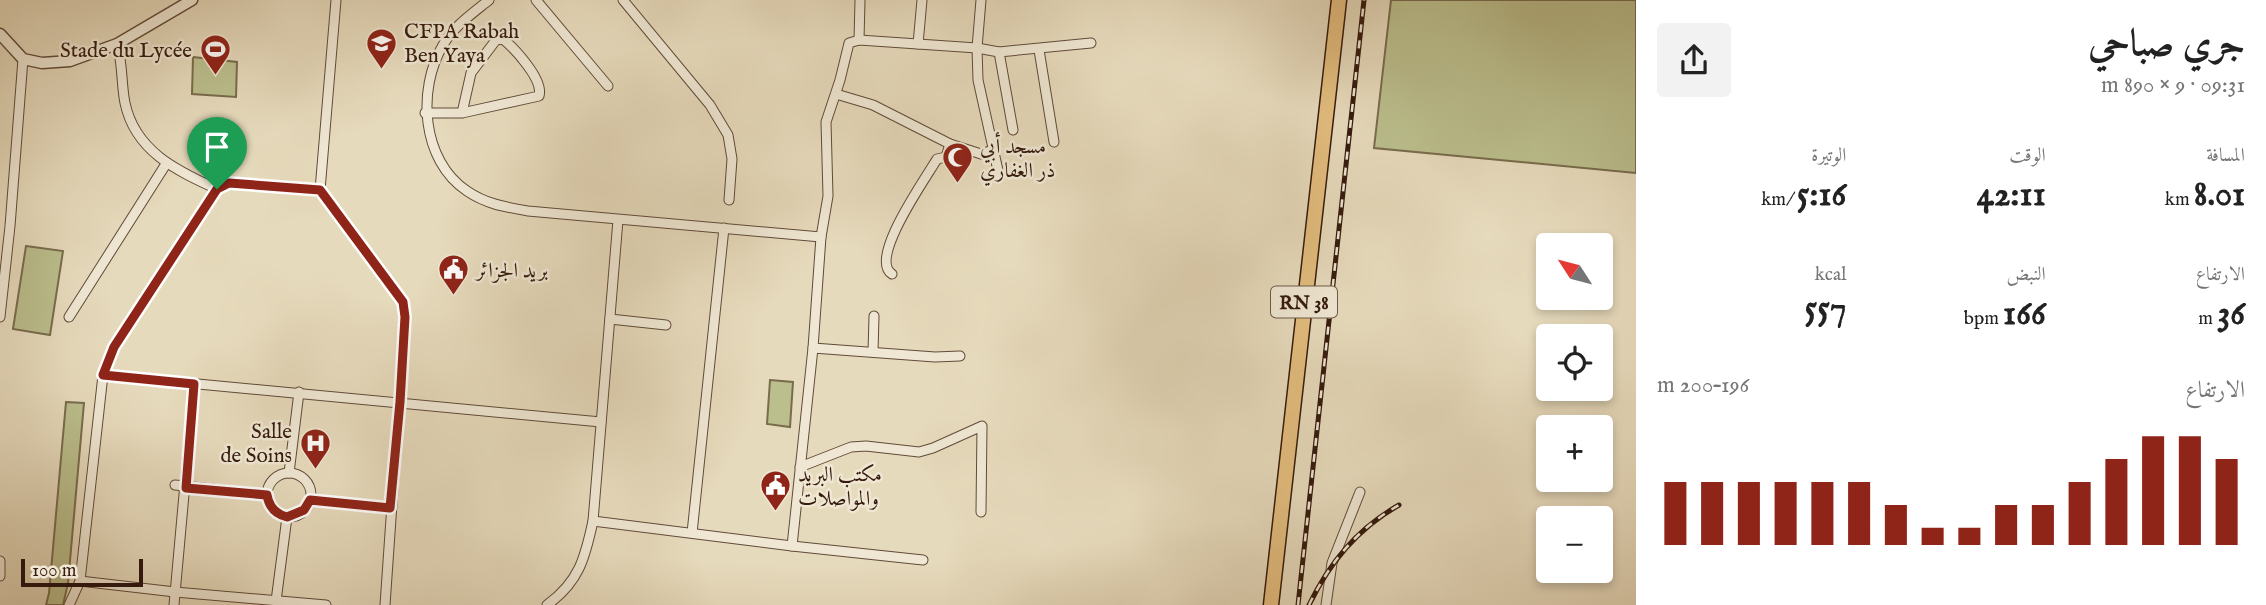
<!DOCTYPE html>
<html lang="ar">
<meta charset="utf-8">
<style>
:root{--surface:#fff;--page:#f2f2f2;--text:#222;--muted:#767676;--accent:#8f2418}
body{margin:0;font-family:"IM FELL English",Amiri,serif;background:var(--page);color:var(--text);direction:rtl;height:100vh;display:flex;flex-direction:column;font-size:26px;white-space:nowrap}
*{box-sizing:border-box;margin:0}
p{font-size:23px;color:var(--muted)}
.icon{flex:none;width:38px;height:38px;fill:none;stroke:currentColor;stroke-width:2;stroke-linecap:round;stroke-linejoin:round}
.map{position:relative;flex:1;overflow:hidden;direction:ltr}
.details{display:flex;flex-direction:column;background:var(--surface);width:630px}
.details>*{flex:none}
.needle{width:46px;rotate:306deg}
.buttons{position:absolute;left:1536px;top:233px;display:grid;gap:14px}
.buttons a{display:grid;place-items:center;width:77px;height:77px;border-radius:7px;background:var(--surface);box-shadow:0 4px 10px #0003;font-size:35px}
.scale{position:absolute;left:21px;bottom:18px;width:122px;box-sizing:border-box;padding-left:7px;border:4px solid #351a0d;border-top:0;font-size:19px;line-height:24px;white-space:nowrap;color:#351a0d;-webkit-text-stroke:5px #efe7d3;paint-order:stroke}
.pin{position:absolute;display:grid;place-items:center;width:60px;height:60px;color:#fff;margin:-72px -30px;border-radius:50% 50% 50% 0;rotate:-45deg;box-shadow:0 0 7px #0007}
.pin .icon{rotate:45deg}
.round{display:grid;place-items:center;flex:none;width:74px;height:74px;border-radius:7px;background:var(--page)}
.head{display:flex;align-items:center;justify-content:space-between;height:119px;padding:0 21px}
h1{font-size:38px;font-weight:700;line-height:52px}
.stats{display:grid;grid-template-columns:repeat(3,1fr);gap:10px;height:119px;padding:7px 21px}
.stats div{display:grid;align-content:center}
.stats b{font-size:35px;font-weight:700}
.stats small{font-size:19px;font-weight:400}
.stats p{font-size:19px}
.chart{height:196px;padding:14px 21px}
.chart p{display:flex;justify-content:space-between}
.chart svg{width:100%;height:126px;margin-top:7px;stroke:var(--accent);stroke-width:6}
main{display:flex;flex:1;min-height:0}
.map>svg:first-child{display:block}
.green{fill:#bbbe8d;stroke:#786c4d;stroke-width:2}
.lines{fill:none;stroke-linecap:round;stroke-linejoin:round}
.minor-casing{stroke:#614a39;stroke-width:11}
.tertiary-casing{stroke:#614a39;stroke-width:13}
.primary-casing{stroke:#351a0d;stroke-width:17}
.minor{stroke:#efe7d3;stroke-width:9}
.tertiary{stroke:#efe7d3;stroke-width:10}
.primary{stroke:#e3bd7e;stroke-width:14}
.rail-casing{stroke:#351a0d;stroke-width:5}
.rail{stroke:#efe7d3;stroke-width:2.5;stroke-dasharray:8;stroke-linecap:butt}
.route-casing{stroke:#fff;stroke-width:14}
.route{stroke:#8f2418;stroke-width:9}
.labels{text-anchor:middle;stroke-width:5;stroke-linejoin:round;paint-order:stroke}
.shield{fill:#efe7d3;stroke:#6d5848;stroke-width:2}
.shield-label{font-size:19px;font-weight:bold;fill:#351a0d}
.poi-label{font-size:21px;fill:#351a0d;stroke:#efe7d3;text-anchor:start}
</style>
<main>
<section class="details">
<div class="head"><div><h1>جري صباحي</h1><p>09:31 · 9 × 890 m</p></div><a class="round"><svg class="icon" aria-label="share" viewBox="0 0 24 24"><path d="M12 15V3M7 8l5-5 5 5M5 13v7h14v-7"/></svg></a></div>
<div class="stats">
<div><p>المسافة</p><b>8.01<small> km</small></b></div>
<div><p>الوقت</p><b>42:11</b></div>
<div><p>الوتيرة</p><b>5:16<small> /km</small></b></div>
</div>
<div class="stats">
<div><p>الارتفاع</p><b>36<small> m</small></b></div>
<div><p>النبض</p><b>166<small> bpm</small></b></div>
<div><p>kcal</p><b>557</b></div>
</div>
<div class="chart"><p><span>الارتفاع</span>196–200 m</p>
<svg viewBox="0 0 160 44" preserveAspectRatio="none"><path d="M5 44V22M15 44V22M25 44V22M35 44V22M45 44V22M55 44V22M65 44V30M75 44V38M85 44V38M95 44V30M105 44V30M115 44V22M125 44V14M135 44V6M145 44V6M155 44V14"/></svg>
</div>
</section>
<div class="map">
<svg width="1636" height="605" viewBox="0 0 1636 605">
<rect width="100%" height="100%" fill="#e6dabc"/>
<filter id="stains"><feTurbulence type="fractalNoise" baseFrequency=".00286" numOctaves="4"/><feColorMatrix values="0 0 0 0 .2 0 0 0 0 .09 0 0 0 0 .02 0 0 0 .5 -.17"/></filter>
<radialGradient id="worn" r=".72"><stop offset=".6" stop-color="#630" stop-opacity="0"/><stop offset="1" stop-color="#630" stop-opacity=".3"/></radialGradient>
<g class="green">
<polygon points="1391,0 1636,0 1636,173 1374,148"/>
<polygon points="193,57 237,62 236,97 192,94"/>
<polygon points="26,246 63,251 50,335 13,329"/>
<polygon points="770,380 793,382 790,427 767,424"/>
<polygon points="66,402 84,403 68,583 63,605 46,605 49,593"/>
</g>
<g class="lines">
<defs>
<g id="minor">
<polyline points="336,0 320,190 403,302 405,317 385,605"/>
<path d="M489 0C473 13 454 26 443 45 417 89 421 160 467 191 486 204 505 207 528 211L821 237"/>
<polyline points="536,0 608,86"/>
<polyline points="623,0 710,105 728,135 732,159 729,200"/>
<polyline points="981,0 977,48 978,80 999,175"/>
<polyline points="859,40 860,0"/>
<path d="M117 44C123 64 121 83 125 103 135 151 177 171 217 189"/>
<polyline points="918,44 922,0"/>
<polyline points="1039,50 1054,142"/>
<polyline points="999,52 1013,130"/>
<polyline points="836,94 873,105 950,144 981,154 993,150"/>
<path d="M425 113H462L539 96C544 80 515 49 503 39L496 40 471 73 462 113"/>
<path d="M892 274C868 259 926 178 937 159L946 157 950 144"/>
<polyline points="0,317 10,226 23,59"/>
<polyline points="69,317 166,164"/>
<polyline points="610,319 666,325"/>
<polyline points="813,348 935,357 960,356"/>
<polyline points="873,352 874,316"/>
<polyline points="103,375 601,422"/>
<polyline points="800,467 851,447 866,446 919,452 933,448 982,426 981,512"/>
<polyline points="289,473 299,392"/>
<circle cx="289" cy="495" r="22"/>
<polyline points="175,485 267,495"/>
<polyline points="310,500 390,507"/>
<polyline points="593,521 792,546 923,560"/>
<polyline points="692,533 724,228"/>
<polyline points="792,546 813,348 821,237 828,196 826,122 840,80 849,43 859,40 977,48 999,52 1091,43"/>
<polyline points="0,561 0,576"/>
<polyline points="80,581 175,592 326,605"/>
<polyline points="276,601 287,517"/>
<polyline points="69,605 80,581 103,375 114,347 217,189 229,183 320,190"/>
<polyline points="174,605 194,384"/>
<path d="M547 605C579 582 585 558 593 521L618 220"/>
<polyline points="1326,605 1332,563 1360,492"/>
</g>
<polyline id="tertiary" points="0,34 23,59 42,63 70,61 117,44 192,0"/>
<polyline id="primary" points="1271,605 1339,0"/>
</defs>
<use href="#minor" class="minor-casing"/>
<use href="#tertiary" class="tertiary-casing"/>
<use href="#primary" class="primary-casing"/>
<use href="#minor" class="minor"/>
<use href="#tertiary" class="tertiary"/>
<use href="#primary" class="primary"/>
<defs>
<g id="rail">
<polyline points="1298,605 1364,0"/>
<path d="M1309 605C1330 562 1357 529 1399 505"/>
</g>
</defs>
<use href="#rail" class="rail-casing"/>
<use href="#rail" class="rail"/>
</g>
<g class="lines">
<defs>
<path id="route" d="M229 183 320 190 403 302 405 317 400 402 390 508 310 500 304 510 287 517C275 514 269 507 267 495L186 488 194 384 103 375 114 347 217 189Z"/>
</defs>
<use href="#route" class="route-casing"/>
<use href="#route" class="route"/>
</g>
<defs>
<symbol id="university-pin" viewBox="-11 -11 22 30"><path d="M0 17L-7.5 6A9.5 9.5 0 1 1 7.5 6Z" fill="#8f2418" stroke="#efe7d3"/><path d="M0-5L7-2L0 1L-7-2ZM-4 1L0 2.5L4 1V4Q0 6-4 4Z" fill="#fff"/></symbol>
<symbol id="stadium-pin" viewBox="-11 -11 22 30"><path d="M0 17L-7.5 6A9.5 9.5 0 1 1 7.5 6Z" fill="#8f2418" stroke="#efe7d3"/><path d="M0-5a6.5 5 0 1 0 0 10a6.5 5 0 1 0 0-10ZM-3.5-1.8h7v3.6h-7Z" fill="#fff"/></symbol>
<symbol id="mosque-pin" viewBox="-11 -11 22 30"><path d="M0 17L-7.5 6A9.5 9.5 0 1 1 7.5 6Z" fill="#8f2418" stroke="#efe7d3"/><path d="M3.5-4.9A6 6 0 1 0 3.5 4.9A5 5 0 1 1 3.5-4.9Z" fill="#fff"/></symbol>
<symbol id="civic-pin" viewBox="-11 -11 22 30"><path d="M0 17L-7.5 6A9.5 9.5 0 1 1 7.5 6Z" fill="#8f2418" stroke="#efe7d3"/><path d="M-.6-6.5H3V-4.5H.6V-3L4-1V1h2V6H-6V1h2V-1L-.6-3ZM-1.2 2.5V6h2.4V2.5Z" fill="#fff"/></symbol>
<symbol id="hospital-pin" viewBox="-11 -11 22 30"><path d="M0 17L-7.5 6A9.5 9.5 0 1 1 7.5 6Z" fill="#8f2418" stroke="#efe7d3"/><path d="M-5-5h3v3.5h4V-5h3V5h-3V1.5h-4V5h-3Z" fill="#fff"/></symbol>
</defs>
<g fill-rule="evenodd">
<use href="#university-pin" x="364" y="26" width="35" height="47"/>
<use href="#stadium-pin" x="198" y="32" width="35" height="47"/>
<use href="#mosque-pin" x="940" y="140" width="35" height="47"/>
<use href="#civic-pin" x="436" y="252" width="35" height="47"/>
<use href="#hospital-pin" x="298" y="426" width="35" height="47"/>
<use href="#civic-pin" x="758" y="468" width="35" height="47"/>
</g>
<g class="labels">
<rect class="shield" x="1271" y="286.5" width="66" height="31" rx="5"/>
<g class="shield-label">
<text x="1304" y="309">RN 38</text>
</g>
<g class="poi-label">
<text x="404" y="38">CFPA Rabah<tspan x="404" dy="24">Ben Yaya</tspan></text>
<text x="192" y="57" text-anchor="end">Stade du Lycée</text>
<text x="980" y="153">مسجد أبي<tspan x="980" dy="24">ذر الغفاري</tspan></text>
<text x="476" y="277">بريد الجزائر</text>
<text x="292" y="438" text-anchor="end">Salle<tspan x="292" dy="24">de Soins</tspan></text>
<text x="798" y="481">مكتب البريد<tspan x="798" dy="24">والمواصلات</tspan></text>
</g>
</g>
<rect width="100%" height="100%" filter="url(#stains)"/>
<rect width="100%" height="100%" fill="url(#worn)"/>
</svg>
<div class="buttons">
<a><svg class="needle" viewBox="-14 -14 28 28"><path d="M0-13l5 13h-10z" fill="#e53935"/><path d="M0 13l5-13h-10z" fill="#767676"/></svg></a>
<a><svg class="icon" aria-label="locate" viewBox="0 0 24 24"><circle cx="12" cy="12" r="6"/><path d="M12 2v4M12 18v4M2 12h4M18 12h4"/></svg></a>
<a>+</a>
<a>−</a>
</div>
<div class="scale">100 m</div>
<div class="pin" style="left:217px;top:189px;background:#1e9e55"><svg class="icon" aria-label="arrive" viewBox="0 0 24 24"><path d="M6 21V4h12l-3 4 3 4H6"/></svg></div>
</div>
</main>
